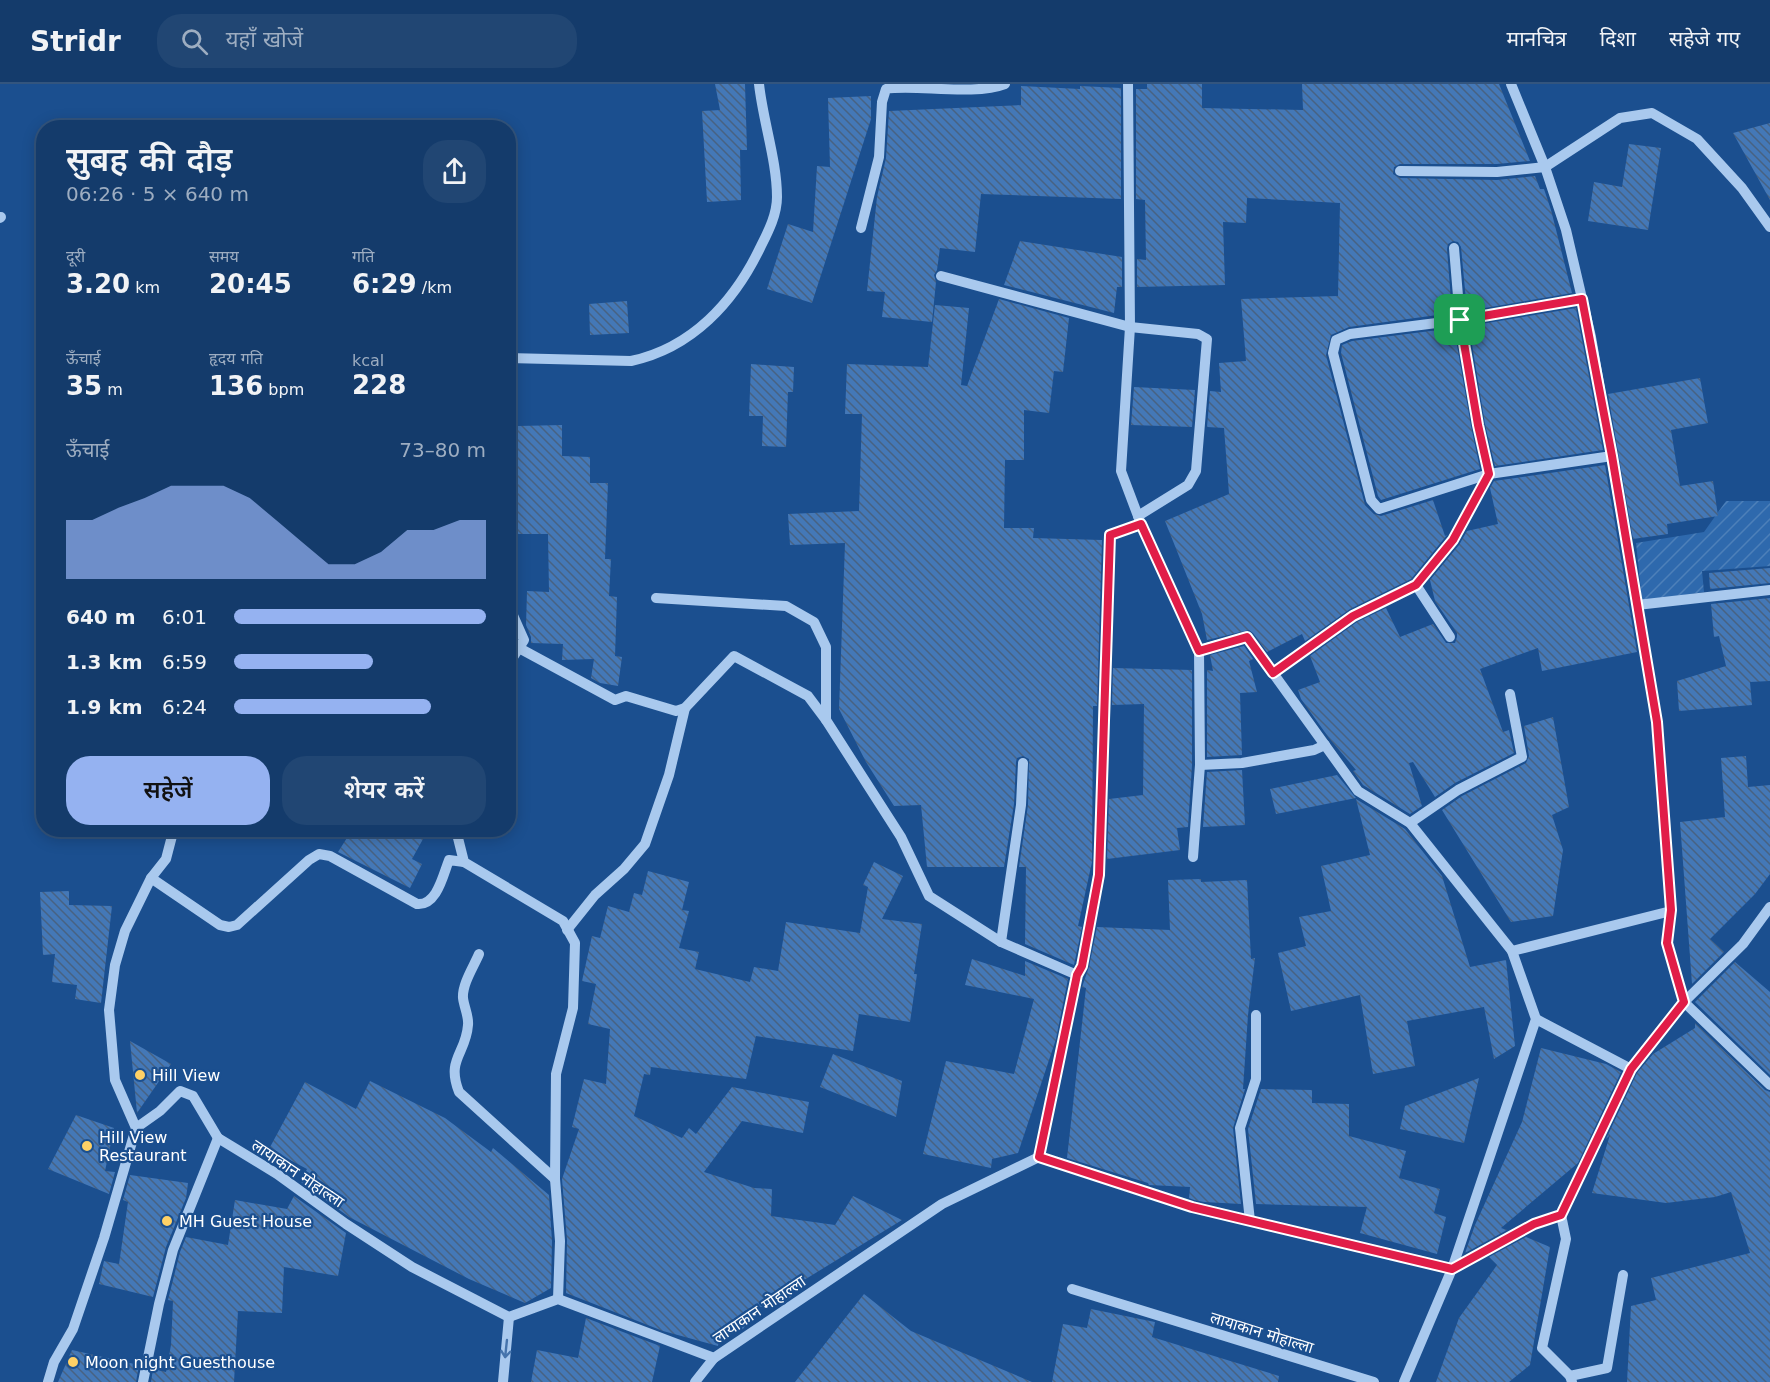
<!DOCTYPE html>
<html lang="hi">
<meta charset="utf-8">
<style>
:root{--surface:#143b6b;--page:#214673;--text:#f1f3f6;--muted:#9dadc1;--line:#33557e;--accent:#95b2f1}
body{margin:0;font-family:"DejaVu Sans","Noto Sans Devanagari",sans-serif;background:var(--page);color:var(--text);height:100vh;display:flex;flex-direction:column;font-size:22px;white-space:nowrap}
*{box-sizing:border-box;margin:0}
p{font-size:20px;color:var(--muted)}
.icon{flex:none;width:33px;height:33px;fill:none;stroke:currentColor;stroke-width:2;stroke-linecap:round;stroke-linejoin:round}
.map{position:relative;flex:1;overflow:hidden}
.side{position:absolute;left:36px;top:36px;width:480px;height:717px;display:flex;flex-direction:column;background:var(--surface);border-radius:24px;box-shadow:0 3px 15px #0003,0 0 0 2px var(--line)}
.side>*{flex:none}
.pin{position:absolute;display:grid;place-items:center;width:51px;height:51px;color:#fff;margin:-26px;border-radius:12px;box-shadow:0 3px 9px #0006}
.round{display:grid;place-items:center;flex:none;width:63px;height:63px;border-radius:24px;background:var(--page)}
.overview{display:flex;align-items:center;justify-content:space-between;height:102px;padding:0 30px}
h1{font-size:33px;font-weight:600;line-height:45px}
.stats{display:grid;grid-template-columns:repeat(3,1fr);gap:9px;height:102px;padding:6px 30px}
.stats div{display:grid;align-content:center}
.stats b{font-size:26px;font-weight:600}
.stats small{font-size:16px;font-weight:400}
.stats p{font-size:16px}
.chart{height:168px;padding:12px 30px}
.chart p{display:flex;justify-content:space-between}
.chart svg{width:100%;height:108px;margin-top:6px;fill:var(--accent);opacity:.7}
.primary-button{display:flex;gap:12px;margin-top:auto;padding:12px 30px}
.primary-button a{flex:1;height:69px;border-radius:24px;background:var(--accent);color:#111;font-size:24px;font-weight:600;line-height:69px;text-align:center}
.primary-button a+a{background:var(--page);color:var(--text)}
ul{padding:0 30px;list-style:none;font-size:20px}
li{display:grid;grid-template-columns:96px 72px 1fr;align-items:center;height:45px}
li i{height:15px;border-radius:8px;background:var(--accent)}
header{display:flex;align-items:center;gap:36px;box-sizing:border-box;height:84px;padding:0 30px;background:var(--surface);border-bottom:2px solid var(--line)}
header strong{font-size:28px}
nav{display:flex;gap:33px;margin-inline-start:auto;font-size:21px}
.search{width:420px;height:54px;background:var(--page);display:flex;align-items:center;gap:15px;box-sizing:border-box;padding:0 21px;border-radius:24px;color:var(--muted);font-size:22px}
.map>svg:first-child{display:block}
.garden{fill:url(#garden-furrows)}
.building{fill:url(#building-back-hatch)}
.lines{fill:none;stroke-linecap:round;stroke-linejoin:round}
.minor{stroke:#a9c9ee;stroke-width:10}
.oneway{stroke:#4674ac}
.route-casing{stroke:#fff;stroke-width:12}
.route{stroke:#e11d48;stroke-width:8}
.poi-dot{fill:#ffd166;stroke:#1b4f8f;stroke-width:2}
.labels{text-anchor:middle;stroke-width:4.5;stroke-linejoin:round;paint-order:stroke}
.poi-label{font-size:16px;fill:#fff;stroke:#1b4f8f;text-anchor:start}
.street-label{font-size:16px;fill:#fff;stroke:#1b4f8f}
</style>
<header>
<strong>Stridr</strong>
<div class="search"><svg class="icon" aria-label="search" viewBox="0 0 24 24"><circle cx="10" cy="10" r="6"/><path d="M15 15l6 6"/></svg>यहाँ खोजें</div>
<nav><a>मानचित्र</a><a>दिशा</a><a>सहेजे गए</a></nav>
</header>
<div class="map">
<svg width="1770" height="1298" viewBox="0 0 1770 1298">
<defs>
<pattern id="garden-furrows" width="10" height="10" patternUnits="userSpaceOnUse" patternTransform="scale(1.5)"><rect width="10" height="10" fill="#2e69ad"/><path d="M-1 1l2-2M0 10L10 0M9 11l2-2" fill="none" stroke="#4d80b9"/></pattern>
<pattern id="building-back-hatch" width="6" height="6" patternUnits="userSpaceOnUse" patternTransform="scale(1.5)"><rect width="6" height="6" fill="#4478b7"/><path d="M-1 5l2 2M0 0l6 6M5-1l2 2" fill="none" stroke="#486282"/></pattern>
</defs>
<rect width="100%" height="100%" fill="#1b4f8f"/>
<polygon class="garden" points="1726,417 1770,417 1770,482 1702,487 1704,508 1642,517 1636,459 1704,448"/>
<g class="building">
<polygon points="715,0 745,0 747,66 740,66 741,116 707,118 702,27 720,26"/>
<polygon points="1147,0 1202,0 1202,24 1303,26 1302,0 1499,0 1530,77 1497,80 1400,80 1394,83 1393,90 1400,94 1497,96 1535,92 1540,105 1544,105 1551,126 1572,209 1467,227 1461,163 1458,158 1453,157 1448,160 1447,165 1452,229 1349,243 1331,251 1326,271 1365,421 1374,430 1381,432 1433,416 1445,452 1447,451 1411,495 1350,525 1305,557 1302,550 1267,568 1253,549 1249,546 1207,556 1202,530 1165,437 1229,410 1224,344 1207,343 1210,307 1221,308 1219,279 1246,277 1241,215 1338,212 1340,119 1247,114 1246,139 1223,138 1225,201 1137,203 1137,175 1146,176 1145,116 1136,115 1136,5 1147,5"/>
<polygon points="1021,2 1080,5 1080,2 1121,4 1121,115 981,110 975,168 940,164 937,186 934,191 936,198 932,238 882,233 885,208 867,207 877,113 886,74 889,27 1021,21"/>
<polygon points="871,12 871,35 812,219 767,205 788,140 813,148 817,82 830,83 828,14"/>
<polygon points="1770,39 1770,116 1733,49"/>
<polygon points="1629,60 1661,64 1648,146 1588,137 1594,98 1622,103"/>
<polygon points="1020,157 1122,173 1122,203 1117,203 1114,229 1004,201"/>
<polygon points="999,215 1069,234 1063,288 1054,287 1049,329 1024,326 1024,376 1005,376 1004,444 1034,444 1033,454 1102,456 1097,622 1093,622 1092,778 1078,842 1082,843 1074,881 1025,860 1026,783 1019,783 1028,721 1029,675 1023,672 1017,674 1016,678 1014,720 1004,783 927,783 921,721 894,722 866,678 839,625 845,459 790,461 788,430 859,427 862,330 845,330 847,280 928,283 935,221 969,224 961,301 967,302"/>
<polygon points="627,217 629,249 590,251 589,220"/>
<polygon points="1576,224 1603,366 1495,382 1485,340 1469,242"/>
<polygon points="1454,244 1471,342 1480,385 1381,416 1378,412 1341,269 1342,261 1352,257"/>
<polygon points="751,280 794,283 793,308 788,308 786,363 762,362 763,332 749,332"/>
<polygon points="1700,294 1708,339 1671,346 1680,402 1713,397 1718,432 1667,440 1668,450 1633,455 1608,310"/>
<polygon points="1134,303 1195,306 1192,343 1131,341"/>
<polygon points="562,341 562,372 590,373 590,399 608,399 605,475 611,475 609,512 617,513 615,572 622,573 618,602 600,599 591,594 594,575 562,576 563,560 531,559 531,553 526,541 527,507 549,508 548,450 518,450 518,342"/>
<polygon points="1605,381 1637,568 1542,587 1538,564 1480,585 1503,648 1509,646 1514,669 1455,699 1435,713 1413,678 1409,679 1422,722 1410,730 1363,701 1353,687 1356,686 1329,654 1301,615 1298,606 1320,598 1310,572 1357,538 1386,524 1400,553 1433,540 1446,559 1455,559 1457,553 1457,549 1435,517 1430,496 1459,461 1467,447 1498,440 1490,404 1494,397"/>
<polygon points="1770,484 1770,499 1710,505 1709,489"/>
<polygon points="1770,514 1770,597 1750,598 1752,621 1679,627 1677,597 1726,582 1719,552 1714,553 1711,520"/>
<polygon points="1244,562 1253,575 1249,577 1257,608 1240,609 1242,671 1207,673 1207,586 1213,587 1210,571"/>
<polygon points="1113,584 1192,586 1192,681 1188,743 1177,744 1180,766 1107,775 1109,715 1143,711 1144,620 1112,621"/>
<polygon points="1553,633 1569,723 1552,731 1563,766 1553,832 1511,838 1442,726 1462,712 1526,679 1529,672 1524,642"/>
<polygon points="1746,672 1748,703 1770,701 1770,790 1755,810 1710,855 1724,868 1692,900 1680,738 1725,733 1721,674"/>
<polygon points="1242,686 1245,741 1203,743 1207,688"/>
<polygon points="1337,691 1356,714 1276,730 1270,705"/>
<polygon points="1356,715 1405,745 1442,792 1470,883 1506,876 1515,962 1494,975 1484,923 1407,937 1415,982 1373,990 1360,911 1291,927 1278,869 1306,862 1299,833 1331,827 1321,782 1370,771"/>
<polygon points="352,746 428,746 412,775 422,780 410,804 338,768"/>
<polygon points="874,778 903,792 882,835 922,840 914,890 917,890 910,938 859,930 853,967 756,952 746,995 651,983 650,991 644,990 634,1032 682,1054 689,1044 696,1050 732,1003 809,1018 803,1049 742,1037 704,1088 754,1104 772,1105 771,1132 835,1141 853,1112 902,1136 796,1201 791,1213 781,1220 757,1223 743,1245 719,1255 718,1262 663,1247 566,1209 567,1156 562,1095 579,1045 572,1043 584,995 606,1000 610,945 588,940 596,900 582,897 592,852 600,854 608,822 629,828 634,809 642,811 648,787 689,798 682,826 689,827 679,864 699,868 695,885 750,898 754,883 778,887 786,838 860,849 868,803 863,801"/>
<polygon points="1201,795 1201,798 1247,796 1251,875 1255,874 1248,931 1243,1005 1245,1005 1233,1044 1241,1120 1204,1118 1194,1116 1189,1114 1190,1103 1149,1101 1148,1099 1067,1074 1086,904 1082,903 1089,883 1097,843 1170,846 1168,796"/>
<polygon points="69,807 69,821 112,822 101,919 75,915 77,901 52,898 55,870 43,871 40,808"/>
<polygon points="972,875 1025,892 1025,877 1068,895 1056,955 1018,1069 992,1075 991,1084 923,1070 946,977 1014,990 1034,915 965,901"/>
<polygon points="1735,878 1770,908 1770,991 1695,918"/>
<polygon points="1695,939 1765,1006 1770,1008 1770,1298 1627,1298 1631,1222 1656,1216 1651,1194 1750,1169 1731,1108 1715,1113 1666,1119 1592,1109 1610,1051 1606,1055 1637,989 1653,970 1695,944"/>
<polygon points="130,957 171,980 137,1029"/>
<polygon points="1541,964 1606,980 1621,988 1578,1079 1501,1144 1507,1146 1465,1169 1475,1141 1522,1038"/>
<polygon points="833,970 902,997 896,1033 820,1003"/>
<polygon points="1479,994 1464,1059 1400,1045 1405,1022"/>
<polygon points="370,997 445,1034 491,1068 493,1064 549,1111 552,1157 551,1204 525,1219 469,1195 349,1133 301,1098 307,1085 269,1065 305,998 356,1025"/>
<polygon points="1261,1005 1312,1006 1312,1019 1349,1020 1349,1052 1406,1067 1399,1094 1440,1105 1434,1129 1446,1133 1437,1170 1360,1149 1367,1123 1256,1120 1248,1045"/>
<polygon points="76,1031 114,1044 105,1087 115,1088 109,1110 48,1085"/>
<polygon points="130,1091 188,1099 186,1114 166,1163 153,1213 99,1200 104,1177 119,1180 128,1118 123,1116"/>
<polygon points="294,1112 346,1149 338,1192 284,1183 282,1229 238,1227 234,1298 151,1298 153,1285 166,1288 171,1261 173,1217 168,1216 180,1168 186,1153 228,1161 235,1116 287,1125"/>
<polygon points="1526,1153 1550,1163 1530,1281 1509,1298 1436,1298 1459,1234 1497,1181 1489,1173"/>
<polygon points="864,1210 911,1247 1032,1298 795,1298"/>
<polygon points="1091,1225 1155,1238 1152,1253 1279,1292 1278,1298 1052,1298 1063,1240 1087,1244"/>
<polygon points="586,1234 660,1262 652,1298 531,1298 537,1266 578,1274"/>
<polygon points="72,1266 139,1281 136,1298 58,1298"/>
</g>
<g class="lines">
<g class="minor">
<polyline points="1128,0 1130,243 1121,387 1141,440 1199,566 1247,553 1358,707 1410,739 1512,867 1536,935 1452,1185 1404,1298"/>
<polyline points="1511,0 1545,83 1566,146 1591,253 1657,638 1671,827 1667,859 1684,918 1770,1001"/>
<polyline points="1400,87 1497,88 1545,83 1620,34 1652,29 1697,55 1742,104 1770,143"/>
<polyline points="0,134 1,133"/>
<path d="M861 144 879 73 882 18 886 5C913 0 974 12 1005 0"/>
<polyline points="941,192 1130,243 1198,250 1207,255 1196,387 1188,401 1138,432"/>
<polyline points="1582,215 1460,236 1350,250 1336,256 1333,269 1371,416 1379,425 1489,390 1612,372"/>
<path d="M508 274 631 277C692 264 734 218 760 164 768 148 777 131 777 113 777 77 763 37 759 0"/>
<polyline points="1416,501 1450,553"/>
<polyline points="656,514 786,522 814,538 826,563 826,636 901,753 929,812 1001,858 1077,891"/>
<polyline points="508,520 524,556 508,581"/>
<polyline points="1637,521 1770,506"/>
<polyline points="519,564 615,616 626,612 676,627 685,624 734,572 808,612 826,636"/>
<polyline points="1273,589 1353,532 1416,501 1453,456 1489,390 1478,341 1460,236 1454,164"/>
<polyline points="1200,681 1242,679 1314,666 1325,661"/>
<polyline points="1410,739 1458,706 1522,673 1510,610"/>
<polyline points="456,746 464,778 563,837 575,859 573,924 556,990 555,1095 560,1157 558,1215"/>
<polyline points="1193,773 1200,681 1199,566"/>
<path d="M151 794 220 841 229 843 237 841 309 776 319 770 330 772 417 820C437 822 443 791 449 776L464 778"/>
<polyline points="567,846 595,811 624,785 645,760 669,691 685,624"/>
<polyline points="1001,858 1021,721 1023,679"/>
<polyline points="1512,867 1671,827"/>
<path d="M479 870C474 882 462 900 463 914 464 923 469 932 468 941 466 970 446 975 459 1008L555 1095"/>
<polyline points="1536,935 1631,985"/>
<polyline points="136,1044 160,1027 180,1007 193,1012 218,1054 277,1090 346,1140 412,1183 509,1233 558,1215 714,1274 942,1120 1039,1073 1192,1123 1452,1185"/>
<polyline points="1039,1073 1077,891 1082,882 1099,791 1110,451 1141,440"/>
<polyline points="1561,1131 1566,1155 1542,1264 1570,1292 1572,1298"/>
<polyline points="1250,1137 1240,1044 1256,995 1256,931"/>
<polyline points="1452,1185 1534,1140 1561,1131 1631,985 1684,918 1743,860 1770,823"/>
<polyline points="1072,1205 1374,1298"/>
<polyline points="1570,1292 1607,1284 1623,1191"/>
<polyline points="48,1298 54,1278 73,1245 104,1154 136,1044 115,996 109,926 115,881 125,847 151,794 166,775 172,752 171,746"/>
<polyline points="143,1298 159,1220 173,1166 218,1054"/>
<polyline points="503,1298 509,1233"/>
<polyline points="695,1298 714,1274"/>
</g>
</g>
<defs><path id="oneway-shaft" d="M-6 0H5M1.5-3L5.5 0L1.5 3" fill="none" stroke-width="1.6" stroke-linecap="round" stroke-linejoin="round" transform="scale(1.5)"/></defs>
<use class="oneway" href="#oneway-shaft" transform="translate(506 1265) rotate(96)"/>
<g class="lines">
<defs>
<polygon id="route" points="1582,215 1612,372 1657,638 1671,826 1667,859 1684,918 1631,985 1561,1131 1534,1140 1452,1185 1192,1123 1039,1073 1077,891 1082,882 1099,791 1110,451 1141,440 1199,567 1247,553 1273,589 1353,532 1416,501 1453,456 1489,390 1478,341 1460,236"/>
</defs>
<use href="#route" class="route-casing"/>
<use href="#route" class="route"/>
</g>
<g class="poi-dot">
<circle cx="140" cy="991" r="6"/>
<circle cx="87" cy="1062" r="6"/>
<circle cx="167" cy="1137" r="6"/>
<circle cx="73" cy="1278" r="6"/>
</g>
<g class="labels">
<g class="poi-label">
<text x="152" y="997">Hill View</text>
<text x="99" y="1059">Hill View<tspan x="99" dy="18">Restaurant</tspan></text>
<text x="179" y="1143">MH Guest House</text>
<text x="85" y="1284">Moon night Guesthouse</text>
</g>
<g class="street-label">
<text transform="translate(298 1089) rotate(34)" y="6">लायाकान मोहाल्ला</text>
<text transform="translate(759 1225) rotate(-34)" y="6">लायाकान मोहाल्ला</text>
<text transform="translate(1262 1248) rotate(17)" y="6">लायाकान मोहाल्ला</text>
</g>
</g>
</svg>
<div class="pin" style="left:1460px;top:236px;background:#1e9e55"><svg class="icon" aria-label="arrive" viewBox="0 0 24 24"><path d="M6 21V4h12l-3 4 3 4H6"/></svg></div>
<section class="side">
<div class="overview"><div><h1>सुबह की दौड़</h1><p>06:26 · 5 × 640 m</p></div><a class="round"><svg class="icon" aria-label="share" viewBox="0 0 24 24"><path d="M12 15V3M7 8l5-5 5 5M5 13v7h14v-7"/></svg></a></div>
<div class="stats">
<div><p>दूरी</p><b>3.20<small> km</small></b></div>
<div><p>समय</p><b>20:45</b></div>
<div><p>गति</p><b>6:29<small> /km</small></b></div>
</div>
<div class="stats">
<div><p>ऊँचाई</p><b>35<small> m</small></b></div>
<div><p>हृदय गति</p><b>136<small> bpm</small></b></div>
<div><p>kcal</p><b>228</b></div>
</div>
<div class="chart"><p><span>ऊँचाई</span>73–80 m</p>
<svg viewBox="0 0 160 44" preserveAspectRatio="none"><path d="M0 44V20L10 20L20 15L30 11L40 6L50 6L60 6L70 11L80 20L90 29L100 38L110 38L120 33L130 24L140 24L150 20L160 20V44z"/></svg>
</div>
<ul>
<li><b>640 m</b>6:01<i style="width:100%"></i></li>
<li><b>1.3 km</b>6:59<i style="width:55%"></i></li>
<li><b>1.9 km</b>6:24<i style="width:78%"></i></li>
</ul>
<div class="primary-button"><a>सहेजें</a><a>शेयर करें</a></div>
</section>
</div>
